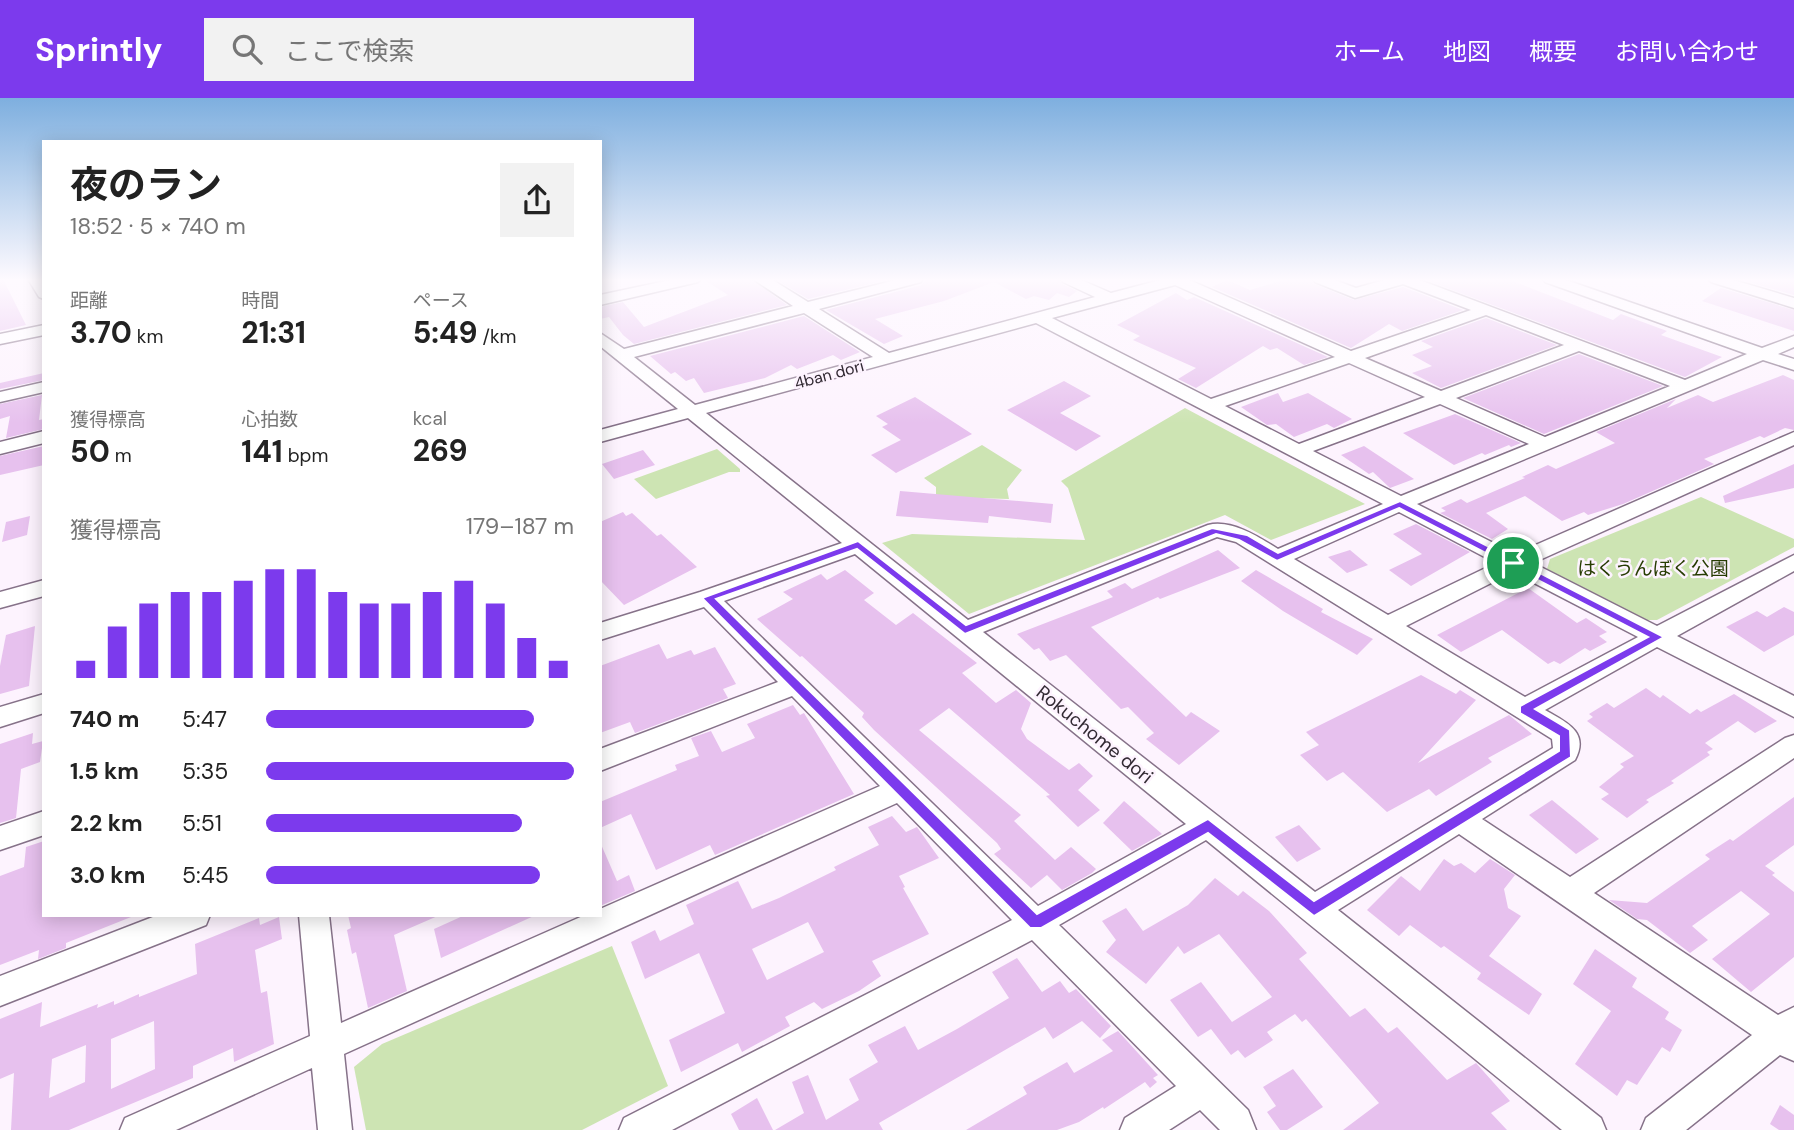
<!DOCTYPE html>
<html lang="ja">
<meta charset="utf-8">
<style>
:root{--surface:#fff;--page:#f2f2f2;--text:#222;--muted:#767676;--accent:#7c3aed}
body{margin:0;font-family:"DM Sans","Noto Sans JP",sans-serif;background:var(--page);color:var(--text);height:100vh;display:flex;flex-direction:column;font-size:26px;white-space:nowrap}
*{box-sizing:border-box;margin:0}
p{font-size:23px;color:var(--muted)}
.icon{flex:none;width:38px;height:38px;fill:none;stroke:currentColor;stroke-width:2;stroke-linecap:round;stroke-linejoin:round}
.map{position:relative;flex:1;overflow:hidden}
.side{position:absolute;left:42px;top:42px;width:560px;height:777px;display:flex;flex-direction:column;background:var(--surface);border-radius:0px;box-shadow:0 4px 18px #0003}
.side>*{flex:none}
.pin{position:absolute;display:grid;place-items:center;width:60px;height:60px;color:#fff;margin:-30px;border:4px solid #fff;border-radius:50%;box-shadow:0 2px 7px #0007}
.round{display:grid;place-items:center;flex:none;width:74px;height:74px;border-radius:0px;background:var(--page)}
.overview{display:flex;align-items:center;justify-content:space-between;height:119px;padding:0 28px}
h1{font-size:38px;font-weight:700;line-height:52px}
.stats{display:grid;grid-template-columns:repeat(3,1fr);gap:10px;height:119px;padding:7px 28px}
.stats div{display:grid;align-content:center}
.stats b{font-size:30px;font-weight:700}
.stats small{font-size:19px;font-weight:400}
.stats p{font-size:19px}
.chart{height:196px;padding:14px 28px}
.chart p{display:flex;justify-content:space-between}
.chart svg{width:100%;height:126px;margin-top:7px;stroke:var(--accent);stroke-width:6}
ul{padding:0 28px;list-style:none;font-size:23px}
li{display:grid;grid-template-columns:112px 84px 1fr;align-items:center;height:52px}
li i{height:18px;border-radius:9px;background:var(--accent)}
header{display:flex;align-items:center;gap:42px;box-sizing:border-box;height:98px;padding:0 35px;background:var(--accent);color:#fff}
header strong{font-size:33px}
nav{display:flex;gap:38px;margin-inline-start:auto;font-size:24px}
.search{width:490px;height:63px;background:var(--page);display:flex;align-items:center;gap:18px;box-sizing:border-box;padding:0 24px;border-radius:0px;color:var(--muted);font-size:26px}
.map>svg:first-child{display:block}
.green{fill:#cde4b3}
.building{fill:#e7c1ee;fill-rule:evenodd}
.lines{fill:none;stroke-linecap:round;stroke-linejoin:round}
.minor-casing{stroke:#867289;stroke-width:3}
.minor{fill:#fff;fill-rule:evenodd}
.route{fill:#7c3aed;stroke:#fff;stroke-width:2;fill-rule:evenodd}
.labels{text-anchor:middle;stroke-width:5;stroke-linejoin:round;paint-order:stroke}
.far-street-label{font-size:16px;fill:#322a33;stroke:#fdf3fe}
.park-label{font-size:19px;fill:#273c02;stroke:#fdf3fe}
.street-label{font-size:19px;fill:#322a33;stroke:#fdf3fe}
</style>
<header>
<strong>Sprintly</strong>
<div class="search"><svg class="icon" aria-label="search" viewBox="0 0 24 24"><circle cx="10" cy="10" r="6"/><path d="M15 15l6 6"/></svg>ここで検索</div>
<nav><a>ホーム</a><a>地図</a><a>概要</a><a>お問い合わせ</a></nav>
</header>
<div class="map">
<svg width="1794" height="1032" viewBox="0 0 1794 1032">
<rect width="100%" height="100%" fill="#fdf3fe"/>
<g class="green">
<polygon points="1185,310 1365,406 1271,442 1225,417 969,516 882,445 912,436 1085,442 1068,390 1061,383"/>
<polygon points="982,347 1022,372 1007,391 1009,401 936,399 936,389 924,380"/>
<polygon points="717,351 740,371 740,374 729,374 656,401 634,381"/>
<polygon points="1701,399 1794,441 1794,449 1657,522 1643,522 1547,471 1550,461"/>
<polygon points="612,848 668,988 582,1032 366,1032 354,969 382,946"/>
</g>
<g class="building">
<polygon points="0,181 3,181 26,227 0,233"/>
<polygon points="703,181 751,181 787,207 634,246 623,237 609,219 600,221 600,209 623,204 644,229 728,197"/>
<polygon points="775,181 891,181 808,201"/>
<polygon points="926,181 1058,181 1062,186 1077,193 1069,199 1057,195 1049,202 1034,198 1026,201 994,184 944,203 875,221 903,238 884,246 826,212 922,187"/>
<polygon points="1287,181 1310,181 1314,186 1354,202 1403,189 1463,212 1402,233 1389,226 1351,250 1212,189 1227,182 1250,192"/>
<polygon points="1423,181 1507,181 1613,222 1621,216 1667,233 1661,237 1722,259 1685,279"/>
<polygon points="1738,181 1794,181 1794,197"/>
<polygon points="1721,190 1794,212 1794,233 1702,203"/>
<polygon points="1176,195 1187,202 1194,199 1328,259 1304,267 1277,250 1270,252 1263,248 1196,290 1178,281 1196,270 1133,242 1140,238 1117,227"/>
<polygon points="804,218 860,254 841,262 833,257 797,271 791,267 765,280 704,295 694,280 686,283 675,274 671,276 650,258"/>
<polygon points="1486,220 1557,247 1441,290 1412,275 1432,268 1412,257 1433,249 1421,243"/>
<polygon points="1579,256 1663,288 1544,336 1463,300"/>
<polygon points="44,275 44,282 0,291 0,285"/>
<polygon points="1783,277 1794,282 1794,332 1785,330 1764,340 1760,338 1704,361 1714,366 1623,406 1588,417 1584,414 1562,423 1525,398 1486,415 1508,431 1492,441 1440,415 1446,413 1441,410 1461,401 1467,405 1525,380 1522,379 1548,367 1556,371 1615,345 1596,334 1676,301 1667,310 1698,297 1713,304"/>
<polygon points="1064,283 1091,298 1060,315 1101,338 1076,353 1007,312"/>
<polygon points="1278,295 1283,304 1308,295 1352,321 1334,330 1327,326 1294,339 1276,326 1267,327 1241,309"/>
<polygon points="42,297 39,322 44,321 44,331 6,340 10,318 0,321 0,306"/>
<polygon points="915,299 972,336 896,375 871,357 901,342 882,329 888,326 876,318"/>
<polygon points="1455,316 1521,345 1511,349 1509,347 1485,357 1482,355 1454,367 1403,335"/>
<polygon points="44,348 44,367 0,377 0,358"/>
<polygon points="1364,348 1414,381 1390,390 1373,374 1369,376 1341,357"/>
<polygon points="643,352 655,367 614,381 602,366"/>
<polygon points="1794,366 1794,390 1725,405 1723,398"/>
<polygon points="900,393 1053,406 1051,425 989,418 988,425 896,418"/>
<polygon points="623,414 626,418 632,415 657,438 661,436 697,469 624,507 600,482 600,424"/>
<polygon points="30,418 27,437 2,444 6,424"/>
<polygon points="1416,426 1470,454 1411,488 1389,472 1422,456 1393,436"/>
<polygon points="1218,452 1240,470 1160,501 1158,499 1091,529 1186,619 1191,614 1220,633 1179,667 1146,641 1154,635 1128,609 1121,611 1066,557 1050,563 1039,550 1034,552 1017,536 1113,499 1107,493 1125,485 1132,491"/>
<polygon points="1350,452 1368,467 1347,475 1328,459"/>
<polygon points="845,472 874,495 864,502 896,527 913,515 977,565 962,575 996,605 1016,592 1031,605 1021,631 1027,641 1069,672 1079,665 1093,678 1078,692 1100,712 1078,729 1046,698 1050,697 949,610 919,632 1021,717 1014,723 1055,762 1071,749 1096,771 1092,775 1062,792 1047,777 1031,790 994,756 1001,751 997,745 874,632 862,619 864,615 802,558 800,559 757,521 793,501 783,494 821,476 827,482"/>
<polygon points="1256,472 1323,511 1321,514 1373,541 1357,557 1283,513 1241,483"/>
<polygon points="1528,490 1577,525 1586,520 1607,534 1599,538 1607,544 1590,553 1585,550 1560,566 1554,563 1548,566 1502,532 1461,554 1437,537"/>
<polygon points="1784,509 1794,514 1794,537 1764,554 1726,529 1757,513 1767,519"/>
<polygon points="35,528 29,588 0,596 0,568 6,537"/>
<polygon points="659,546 667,561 691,552 694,557 715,549 736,586 723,591 728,600 635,635 630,624 600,635 600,568"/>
<polygon points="1421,577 1456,596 1460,592 1476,602 1418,665 1509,617 1532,636 1488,660 1492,664 1436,698 1429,691 1387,714 1343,674 1327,683 1300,657 1319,647 1306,634"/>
<polygon points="1646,590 1660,600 1663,597 1690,616 1697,611 1701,614 1734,596 1777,623 1755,635 1738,623 1705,645 1713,651 1707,654 1710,657 1671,683 1674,685 1646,702 1649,704 1627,720 1601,701 1609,696 1599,689 1624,669 1620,666 1634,658 1587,623 1593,619 1589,616 1607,605 1614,610"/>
<polygon points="793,607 800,617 804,615 854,696 715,757 710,747 656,772 631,716 600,730 600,704 677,672 675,667 699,658 691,640 711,633 722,654 755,640 747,626"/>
<polygon points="33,635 32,646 43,643 40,664 21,671 16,720 0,725 0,646"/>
<polygon points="1794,699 1794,747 1765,768 1775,775 1772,777 1794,794 1794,859 1751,894 1712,861 1770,816 1741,793 1692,828 1708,842 1690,855 1647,822 1637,821 1609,802 1647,805 1710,761 1705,757 1730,741 1733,743"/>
<polygon points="1552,702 1579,724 1599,741 1576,756 1529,717"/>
<polygon points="1124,703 1162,736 1132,753 1103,725"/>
<path d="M892 718 906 734 917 729 939 760 899 778 905 789 903 790 929 836 872 863 881 878 859 893 822 911 814 904 785 919 790 928 742 954 738 945 681 974 669 942 725 915 699 855 645 881 631 844 655 832 660 843 694 826 686 807 738 783 752 811 779 800 836 772 834 769 879 747 868 729ZM808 824 824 854 767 882 752 851Z"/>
<polygon points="1299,727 1321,751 1297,764 1275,739"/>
<polygon points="44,743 44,817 131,819 66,845 66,850 38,861 39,852 0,867 0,778 24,769 26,749"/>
<polygon points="600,744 617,783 629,777 635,793 600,808"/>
<polygon points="1444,761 1454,768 1461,765 1475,775 1490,761 1515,777 1504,791 1508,810 1521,818 1489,858 1542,896 1529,917 1477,881 1481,875 1444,848 1441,850 1410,827 1399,838 1367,812 1401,778 1420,793"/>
<polygon points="1215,780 1238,798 1243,793 1269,813 1307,855 1299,861 1350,919 1365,910 1388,935 1397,929 1447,982 1476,965 1510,1003 1491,1015 1507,1032 1343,1032 1379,1005 1306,921 1302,924 1295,916 1267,934 1273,942 1245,960 1238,952 1231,957 1211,931 1198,939 1170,902 1201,884 1232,924 1272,899 1219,836 1184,856 1178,848 1146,886 1106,854 1116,842 1102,823 1126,810 1143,833 1188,807"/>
<polygon points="348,817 440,817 394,837 407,893 368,910 356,854 352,856 347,832 351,830"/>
<polygon points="465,817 536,817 441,860 434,831"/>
<path d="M279 819 282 841 255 852 261 895 267 893 274 946 234 964 233 950 193 968V980L69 1032H11L14 975 0 981V921L42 904 40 929 98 906 97 910 114 903V907L139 896V899L197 876 195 846 259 820 260 827ZM154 923 155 971 111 991V941ZM86 947 85 984 49 1000 52 961Z"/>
<polygon points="1595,851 1637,880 1632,889 1669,914 1665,921 1682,932 1670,954 1662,949 1637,987 1627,982 1617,998 1575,966 1611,913 1573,886"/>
<polygon points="1017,860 1042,894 1060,883 1069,895 1076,891 1111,928 1100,940 1082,923 1053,941 1045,929 879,1025 883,1032 775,1032 804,1015 792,984 808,977 826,1022 859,1002 849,981 878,964 868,947 905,928 918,952 957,931 1009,900 992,874"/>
<polygon points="1118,933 1158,977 1153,980 1157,984 1150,990 1145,984 1104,1011 1103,1009 1079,1024 1057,1032 966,1032 1027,996 1023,989 1067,964 1074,975 1113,953 1102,942"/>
<polygon points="1293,971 1323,1009 1287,1032 1280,1032 1267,1014 1276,1008 1263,989"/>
<polygon points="757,1000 773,1032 739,1032 731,1016"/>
<polygon points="1780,1007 1794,1017 1794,1032 1779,1032 1770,1026"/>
</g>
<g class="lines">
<defs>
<g id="minor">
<polygon points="28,181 43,181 44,201 39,199"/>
<polygon points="675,181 701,181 698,184 600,207 600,197"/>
<path d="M753 181H771L808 204 900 181H923L921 184 819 211 889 255 1095 199 1063 184 1061 181H1079L1111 195 1164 181H1187L1351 253 1471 212 1403 186 1355 200 1315 184 1313 181H1332L1356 190 1388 181H1417L1685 282 1747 256 1545 184 1543 181H1563L1762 250 1794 238V249L1778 256 1794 261V272L1763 262 1417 406 1515 456 1794 334V347L1533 465 1657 528 1794 457V473L1677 538 1794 598V619L1657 549 1545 612C1566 624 1590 634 1575 662L1482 721 1570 779 1785 640 1794 637V660L1594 795 1778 917 1794 909V963L1780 957 1686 1032H1641L1646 1020 1752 937 1459 736 1338 812 1601 1020 1606 1032H1562L1206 742 1059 827 1248 1012 1256 1032H1220L1200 1012 1169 1032H1120L1125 1020 1176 988 1032 842 672 1032H619L624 1020 1012 822 897 705 344 956 352 1032H318L312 970 176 1032H120L125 1020 310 938 299 817H329L341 925 585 817H600V811L880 688 792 598 600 673V651L778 584 704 509 600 542V525L700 494 842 445 688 320 600 344V332L678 311 600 248V235L624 251 793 208ZM1175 187 1335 259 1211 301 1052 220ZM804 215 873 259 695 307 634 259ZM1486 217 1564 247 1441 293 1365 260ZM1036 225 1383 406 1278 451C1259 439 1231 421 1208 427L968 522 706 315ZM1579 253 1670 288 1545 339 1456 300ZM1349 265 1425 299 1299 346 1225 308ZM1440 306 1529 346 1401 398 1313 353ZM1399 414 1496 465 1388 517 1294 461ZM1217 439 1236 444 1552 641 1553 650 1315 794 983 534ZM855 456 1186 726 1038 808 724 503ZM1513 474 1638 539 1525 599 1406 528Z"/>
<polygon points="1708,181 1730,181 1794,200 1794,210 1711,184"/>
<polygon points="44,227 44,237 0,246 0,236"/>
<polygon points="44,284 44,294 0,304 0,294"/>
<polygon points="44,333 44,345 0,356 0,344"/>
<polygon points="44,482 44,498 0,510 0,494"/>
<polygon points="44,596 44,615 0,629 0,609"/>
<polygon points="44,713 44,737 0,752 0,728"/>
<polygon points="158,817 210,817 206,827 0,908 0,878"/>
</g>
</defs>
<use href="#minor" class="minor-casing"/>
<use href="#minor" class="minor"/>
</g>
<linearGradient id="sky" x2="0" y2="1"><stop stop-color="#7eafdf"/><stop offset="0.56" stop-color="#fefaff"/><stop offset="1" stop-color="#fefaff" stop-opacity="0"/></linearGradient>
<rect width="1794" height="325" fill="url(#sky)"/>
<path class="route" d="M1400 403 1664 539 1535 611 1570 632 1571 659 1314 818 1208 735 1041 830H1030L702 500 858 443 966 527 1212 430 1247 437 1278 455ZM1399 410 1648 539 1520 608V615L1559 638V653L1314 803 1208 721 1037 816 716 501 857 451 965 536 1216 436 1239 442 1277 463Z"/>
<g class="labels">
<g class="far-street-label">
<text transform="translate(829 276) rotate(-15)" y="6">4ban dori</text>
</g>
<g class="park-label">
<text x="1653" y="477">はくうんぼく公園</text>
</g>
<g class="street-label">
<text transform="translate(1095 636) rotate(39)" y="7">Rokuchome dori</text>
</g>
</g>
</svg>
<div class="pin" style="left:1513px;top:465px;background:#1e9e55"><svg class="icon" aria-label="arrive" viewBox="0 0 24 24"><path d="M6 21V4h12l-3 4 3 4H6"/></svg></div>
<section class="side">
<div class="overview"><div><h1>夜のラン</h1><p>18:52 · 5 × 740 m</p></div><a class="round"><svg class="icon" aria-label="share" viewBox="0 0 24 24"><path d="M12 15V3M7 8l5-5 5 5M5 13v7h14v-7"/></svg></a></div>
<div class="stats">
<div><p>距離</p><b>3.70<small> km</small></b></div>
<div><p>時間</p><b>21:31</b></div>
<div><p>ペース</p><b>5:49<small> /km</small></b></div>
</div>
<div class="stats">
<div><p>獲得標高</p><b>50<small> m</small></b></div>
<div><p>心拍数</p><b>141<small> bpm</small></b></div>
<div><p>kcal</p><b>269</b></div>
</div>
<div class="chart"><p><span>獲得標高</span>179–187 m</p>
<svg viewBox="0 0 160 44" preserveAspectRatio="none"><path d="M5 44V38M15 44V26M25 44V18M35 44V14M45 44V14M55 44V10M65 44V6M75 44V6M85 44V14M95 44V18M105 44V18M115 44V14M125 44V10M135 44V18M145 44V30M155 44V38"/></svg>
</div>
<ul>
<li><b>740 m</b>5:47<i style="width:87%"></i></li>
<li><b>1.5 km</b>5:35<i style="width:100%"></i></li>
<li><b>2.2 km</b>5:51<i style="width:83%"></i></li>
<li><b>3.0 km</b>5:45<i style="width:89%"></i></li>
</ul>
</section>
</div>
